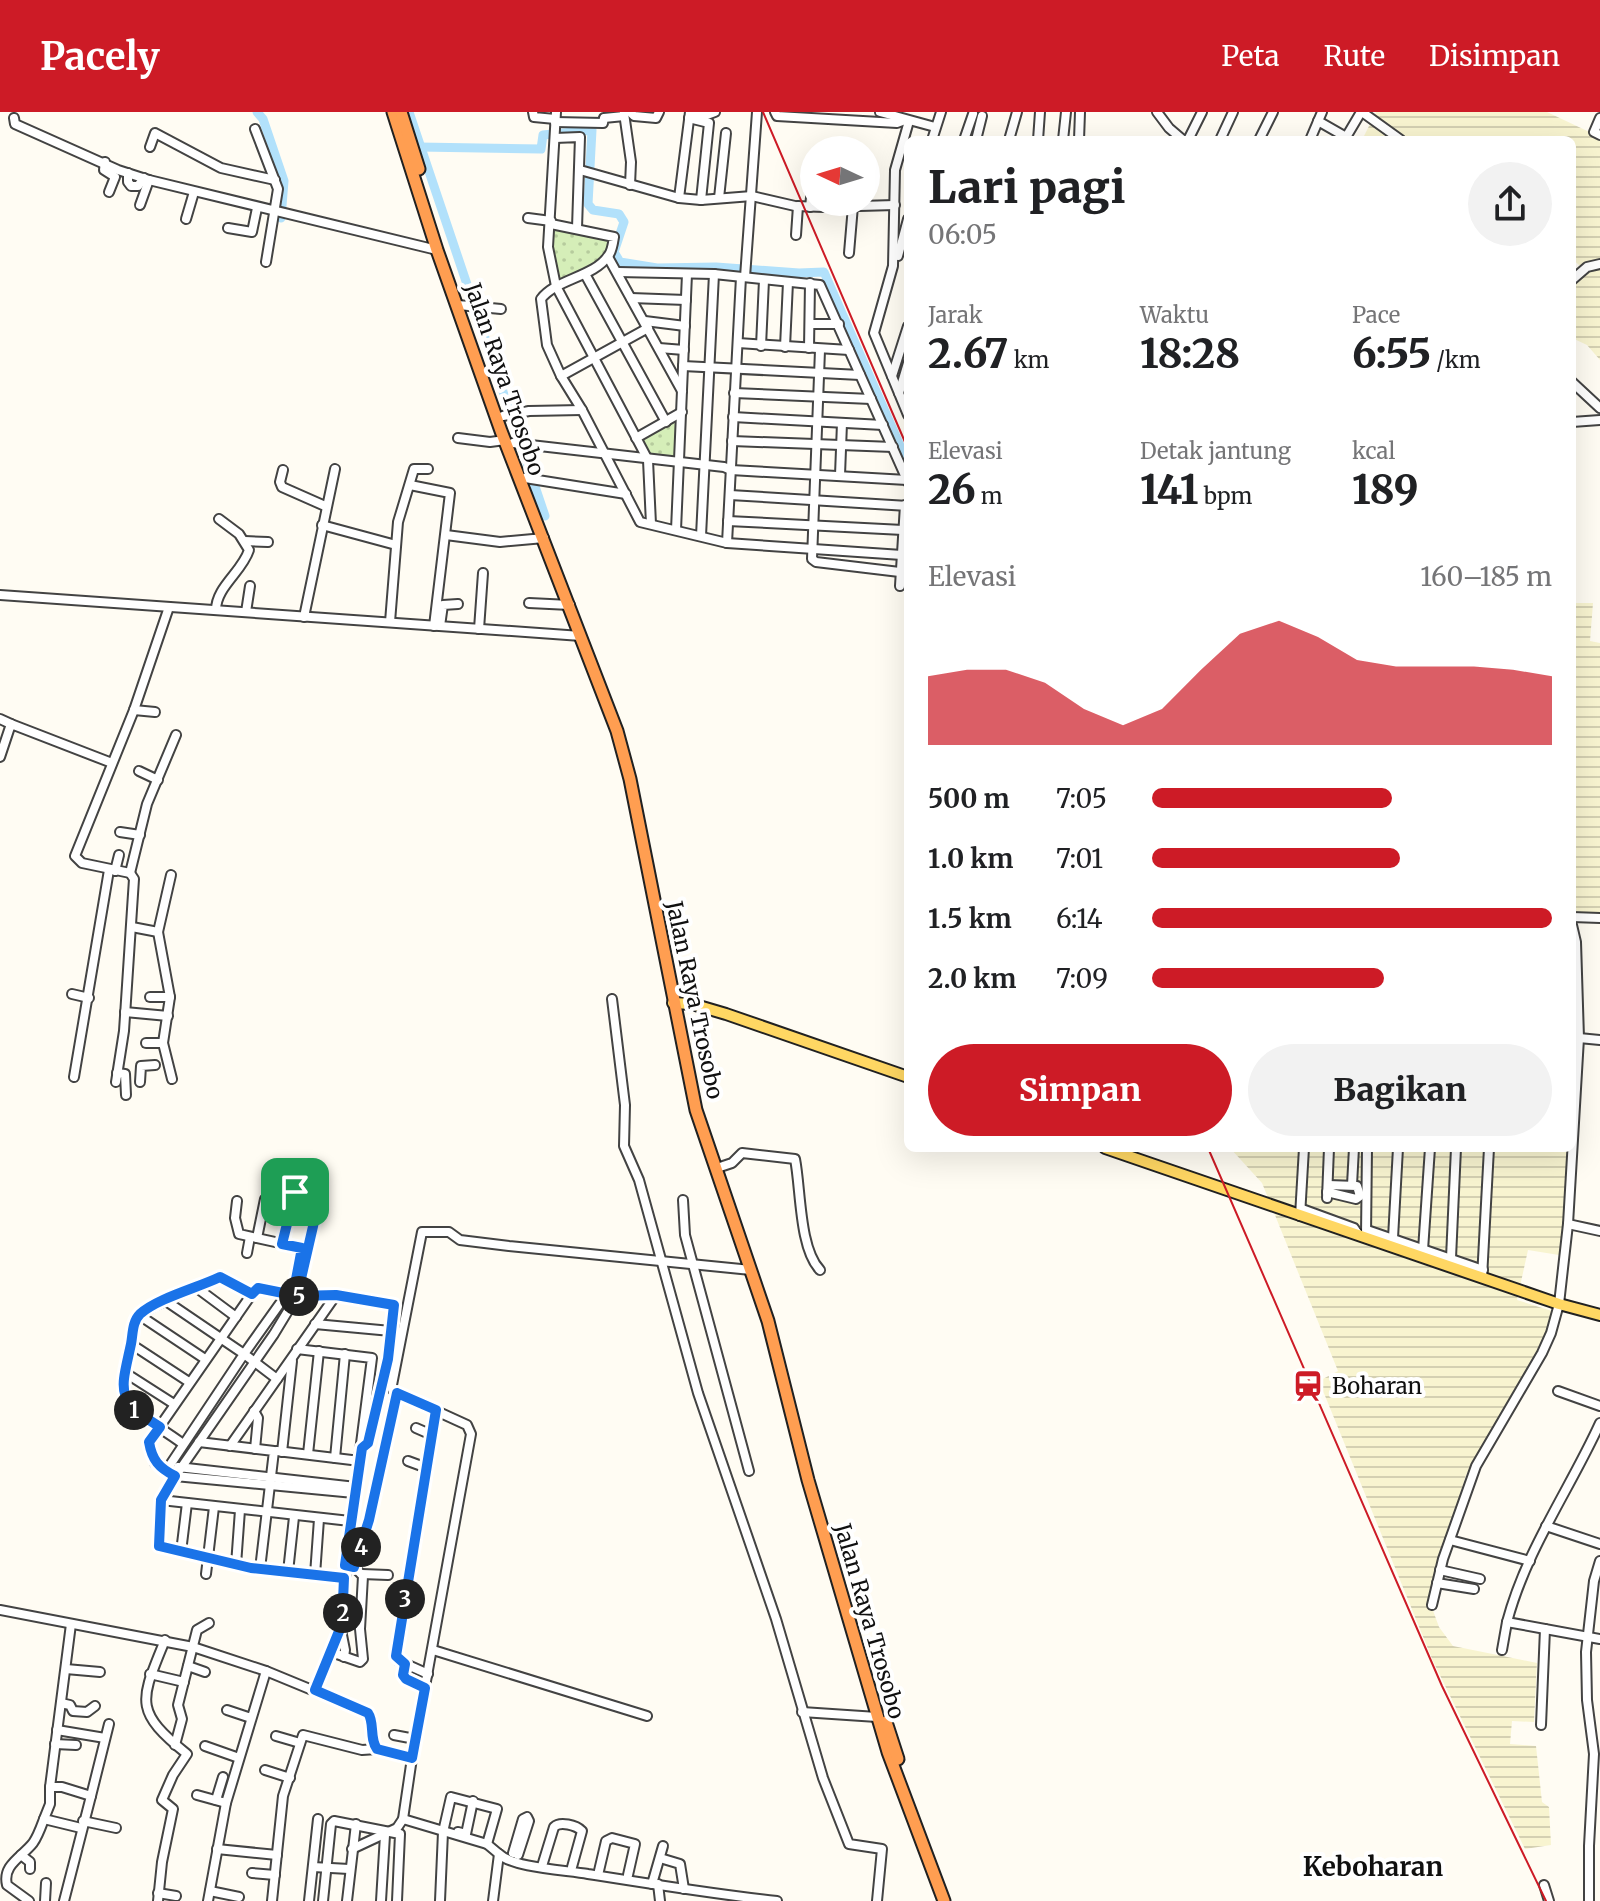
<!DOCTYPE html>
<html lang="id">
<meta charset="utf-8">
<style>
:root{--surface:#fff;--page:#f2f2f2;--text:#202124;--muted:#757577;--accent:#cd1b26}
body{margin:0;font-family:Merriweather,serif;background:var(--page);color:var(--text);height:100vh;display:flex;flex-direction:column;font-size:30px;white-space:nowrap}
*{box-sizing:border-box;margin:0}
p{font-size:26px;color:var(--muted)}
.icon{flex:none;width:44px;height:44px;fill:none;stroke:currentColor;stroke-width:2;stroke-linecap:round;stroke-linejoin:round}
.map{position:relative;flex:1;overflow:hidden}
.panel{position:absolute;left:904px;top:24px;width:672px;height:1016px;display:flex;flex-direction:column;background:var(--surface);border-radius:12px;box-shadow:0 8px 32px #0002}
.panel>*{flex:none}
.needle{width:52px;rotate:274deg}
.tools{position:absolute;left:800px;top:24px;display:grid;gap:16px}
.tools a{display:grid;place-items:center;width:80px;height:80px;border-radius:50%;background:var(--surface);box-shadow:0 8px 32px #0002;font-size:40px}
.pin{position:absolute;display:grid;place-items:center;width:68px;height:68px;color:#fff;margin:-34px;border-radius:16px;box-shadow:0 4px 12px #0006}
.km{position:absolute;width:40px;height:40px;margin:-20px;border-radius:50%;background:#222;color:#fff;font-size:22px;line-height:40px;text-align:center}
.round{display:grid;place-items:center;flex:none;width:84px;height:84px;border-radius:42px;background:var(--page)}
.head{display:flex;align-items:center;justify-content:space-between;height:136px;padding:0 24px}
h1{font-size:44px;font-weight:800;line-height:60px}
.metrics{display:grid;grid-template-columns:repeat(3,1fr);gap:12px;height:136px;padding:8px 24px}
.metrics div{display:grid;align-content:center}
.metrics b{font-size:40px;font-weight:800}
.metrics small{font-size:22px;font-weight:400}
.metrics p{font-size:22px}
.chart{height:224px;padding:16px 24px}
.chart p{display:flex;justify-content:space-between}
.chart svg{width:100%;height:144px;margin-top:8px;fill:var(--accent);opacity:.7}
.primary-button{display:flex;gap:16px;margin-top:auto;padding:16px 24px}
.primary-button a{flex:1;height:92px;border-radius:48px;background:var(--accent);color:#fff;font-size:32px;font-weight:800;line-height:92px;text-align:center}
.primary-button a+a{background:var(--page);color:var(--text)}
ul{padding:0 24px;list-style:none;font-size:26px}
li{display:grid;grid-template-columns:128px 96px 1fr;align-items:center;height:60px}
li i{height:20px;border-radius:10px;background:var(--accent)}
header{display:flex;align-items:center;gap:48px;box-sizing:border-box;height:112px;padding:0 40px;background:var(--accent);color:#fff}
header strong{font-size:38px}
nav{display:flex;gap:44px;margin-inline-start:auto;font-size:28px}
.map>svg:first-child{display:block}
.farmland{fill:url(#farmland-rules)}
.park{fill:url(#park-dots)}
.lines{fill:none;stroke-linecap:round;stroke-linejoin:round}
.river{stroke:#b2e1fb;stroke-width:9}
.minor-casing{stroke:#434343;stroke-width:12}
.major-casing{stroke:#212121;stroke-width:14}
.highway-casing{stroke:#212121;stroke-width:15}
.minor{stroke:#fff;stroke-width:8}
.major{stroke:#ffd763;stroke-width:10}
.highway{stroke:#ff9e51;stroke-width:11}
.rail{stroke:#cd1b26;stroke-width:2}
.route-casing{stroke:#fff;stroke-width:16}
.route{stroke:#1a73e8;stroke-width:10}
.labels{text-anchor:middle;stroke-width:8;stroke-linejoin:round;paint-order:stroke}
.street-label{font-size:22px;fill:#101010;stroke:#fff}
.poi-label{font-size:22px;fill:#101010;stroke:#fff;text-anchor:start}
.quarter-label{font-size:26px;font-weight:bold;fill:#101010;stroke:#fff}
</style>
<header>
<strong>Pacely</strong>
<nav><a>Peta</a><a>Rute</a><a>Disimpan</a></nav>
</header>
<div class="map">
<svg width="1600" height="1789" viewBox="0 0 1600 1789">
<defs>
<pattern id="farmland-rules" width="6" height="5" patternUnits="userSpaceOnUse" patternTransform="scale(2)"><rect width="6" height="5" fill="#f8f4d0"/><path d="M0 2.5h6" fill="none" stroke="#d4d0b2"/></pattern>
<pattern id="park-dots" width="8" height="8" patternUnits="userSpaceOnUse" patternTransform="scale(2)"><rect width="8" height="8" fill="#d5eeb8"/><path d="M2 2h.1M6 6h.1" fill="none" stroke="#b6cb9d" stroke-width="1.8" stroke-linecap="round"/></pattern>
</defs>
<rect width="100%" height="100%" fill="#fffcf3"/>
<g class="farmland">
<polygon points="1376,0 1547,0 1600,25 1600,248 1587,233 1572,226 1572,171 1585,158 1572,147 1572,28 1362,28"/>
<polygon points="1572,491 1593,491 1590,529 1600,531 1600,805 1572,802"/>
<polygon points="1230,1036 1570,1036 1565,1144 1528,1138 1517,1188 1555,1200 1533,1253 1466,1363 1436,1460 1431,1493 1439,1515 1453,1534 1537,1551 1534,1610 1512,1609 1510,1632 1536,1634 1542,1690 1549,1695 1551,1733 1525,1737 1433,1549 1319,1269 1338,1259 1262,1071"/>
</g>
<g class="park">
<polygon points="551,113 614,126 607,145 556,173 552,160"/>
<polygon points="682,300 679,350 648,348 636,327"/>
</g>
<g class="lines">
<g class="river">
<polyline points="257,0 263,7 284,69 281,106"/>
<polyline points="409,0 545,404"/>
<polyline points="419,35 541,37 543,23 592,18 588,92 593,98 619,102 624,110 614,140 620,150 657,156 716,155 799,161 824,160 908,352"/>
</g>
<defs>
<g id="minor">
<polyline points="533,0 534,5 555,7"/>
<polyline points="556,0 548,135 556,174 648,348 651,412"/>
<polyline points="630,0 634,4 656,6 659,0"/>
<polyline points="775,0 777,4 897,11 905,8"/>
<polyline points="880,0 935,15"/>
<polyline points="1157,0 1169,16 1183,28"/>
<polyline points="1362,0 1401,28"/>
<polyline points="624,1 631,50 630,73"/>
<polyline points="690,1 707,3 715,0"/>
<polyline points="14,6 15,12 118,58 149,68 437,138"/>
<polyline points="689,6 709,11 701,88"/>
<polyline points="1600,6 1594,20 1600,23"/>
<polyline points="1318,9 1346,25"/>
<polyline points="555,10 603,11 604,6 624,4"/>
<polyline points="255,17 278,77 266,150"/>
<polyline points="555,26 580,25 577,116"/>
<polyline points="1345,27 1361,0"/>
<polyline points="932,28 941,0"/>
<polyline points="964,28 973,2"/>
<polyline points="976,28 982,4"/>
<polyline points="1009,28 1017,0"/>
<polyline points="1038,28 1040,0"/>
<polyline points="1063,28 1066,0"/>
<polyline points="1079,28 1080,0"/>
<polyline points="1188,28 1202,0"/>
<polyline points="1220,28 1233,0"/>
<polyline points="1259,28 1273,0"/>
<polyline points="1310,28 1322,0"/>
<polyline points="150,35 155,21 221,56 275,68"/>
<polyline points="105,50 104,58 115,65 109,80"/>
<polyline points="580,58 679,86 701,88 752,84 795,94 824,95 895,93"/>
<polyline points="128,61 128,70 131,74 138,74 144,66"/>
<polyline points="679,86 690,0"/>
<polyline points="719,86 726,21"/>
<polyline points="140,93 149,68"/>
<polyline points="810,95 814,58"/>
<polyline points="528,106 551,109"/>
<polyline points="186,107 194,80"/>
<path d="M551 112 614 125C613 131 612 140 608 144 594 165 556 167 541 187L547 233 561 264 582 298 640 410 727 431 902 443"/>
<polyline points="228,116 252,120 257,96"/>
<polyline points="796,123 798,94"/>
<polyline points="849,141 853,94"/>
<polyline points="898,144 908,107"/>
<polyline points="608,145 682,279"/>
<polyline points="618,160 714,162 820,173 908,370"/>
<polyline points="585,162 666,310"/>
<polyline points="745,165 757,0"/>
<polyline points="1572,168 1587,155 1600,152"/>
<polyline points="631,186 686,188"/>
<polyline points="458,193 501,197"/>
<polyline points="645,209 685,214"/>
<polyline points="811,212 839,212"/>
<polyline points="738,231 849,238"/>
<polyline points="761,234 764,168"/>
<polyline points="785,235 788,170"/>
<polyline points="659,236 684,238"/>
<polyline points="809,236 810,171"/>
<polyline points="820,238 812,447 816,450 908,461"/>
<polyline points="683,254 860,263"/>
<polyline points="561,264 648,216"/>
<polyline points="892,264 908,214"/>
<polyline points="1572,270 1600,296"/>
<polyline points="734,281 871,287"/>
<polyline points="899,281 908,251"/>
<polyline points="908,303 874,221 893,154 895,58 909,9"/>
<polyline points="503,304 529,299 582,298"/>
<polyline points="733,305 883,313"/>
<polyline points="1572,310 1600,308"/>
<polyline points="458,326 490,330 505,328"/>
<polyline points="636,326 682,300"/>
<polyline points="732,329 893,335"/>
<polyline points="513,331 724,355 731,358 907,368"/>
<polyline points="283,358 280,370 282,375 325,394"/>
<polyline points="840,363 842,311"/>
<polyline points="525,366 626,382"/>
<polyline points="410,373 450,381 434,514"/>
<polyline points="730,383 908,394"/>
<polyline points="728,409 903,418"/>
<polyline points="322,413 396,433"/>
<polyline points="676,418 687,162"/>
<polyline points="446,423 500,430 544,426"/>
<polyline points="701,424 714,162"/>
<polyline points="245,429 268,430"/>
<polyline points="727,431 741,165"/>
<polyline points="900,474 905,393"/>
<polyline points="0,483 581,524"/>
<polyline points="529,491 570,493"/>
<path d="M216 498C216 475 242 460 249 438L239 422 219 407"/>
<polyline points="246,500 250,474"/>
<polyline points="304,505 335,357"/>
<polyline points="390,510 398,410 414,357 428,357"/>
<polyline points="440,514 443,493 458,492"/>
<polyline points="479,517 483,461"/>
<polyline points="134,598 155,600"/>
<polyline points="0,607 11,612"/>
<polyline points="0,645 11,612 112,651"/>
<polyline points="139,659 158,668"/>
<polyline points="120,720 140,723"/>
<polyline points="115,759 119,743"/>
<polyline points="130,761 147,692 176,623"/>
<polyline points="1572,805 1600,806"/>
<polyline points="132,815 158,820 170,885 163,931 172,967"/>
<polyline points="158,820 171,763"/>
<polyline points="72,882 89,886"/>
<polyline points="150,885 170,885"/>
<polyline points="612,887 625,993 624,1034 639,1068 698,1281 776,1507 823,1666 849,1732 882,1737 877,1789"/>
<polyline points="125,900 168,904"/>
<polyline points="1579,926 1600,928"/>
<polyline points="146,931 163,931"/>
<polyline points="117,961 125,962 126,983"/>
<polyline points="74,965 109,758"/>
<polyline points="116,970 124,919 134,767 130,761 82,751 75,744 134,598 169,495"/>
<polyline points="140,970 141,954 155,953"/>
<path d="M720 1055 732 1051 742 1041 795 1047C801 1077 799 1136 820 1158"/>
<polyline points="1352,1073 1354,1036"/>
<polyline points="1327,1080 1356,1087 1360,1084 1357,1074 1328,1073"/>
<polyline points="1327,1086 1329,1036"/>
<polyline points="683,1088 685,1123 749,1359"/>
<polyline points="237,1089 235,1106 239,1122 307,1137"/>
<polyline points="1302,1097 1354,1116 1359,1123"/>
<polyline points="1300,1104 1304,1036"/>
<polyline points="1568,1112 1600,1119"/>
<polyline points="1367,1118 1483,1158"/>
<polyline points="1366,1123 1367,1036"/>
<polyline points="257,1126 265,1087"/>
<polyline points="1393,1126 1398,1036"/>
<polyline points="282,1132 295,1080 319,1082 297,1184 274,1222 163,1382 158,1432 161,1435 251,1456 344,1466"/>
<polyline points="1423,1138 1430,1036"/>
<polyline points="247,1141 250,1125"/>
<polyline points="1451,1146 1456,1036"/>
<polyline points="1482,1166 1489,1036"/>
<polyline points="197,1176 236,1205"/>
<polyline points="294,1183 336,1183 394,1192 388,1247 368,1331 362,1336"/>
<polyline points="139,1203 154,1194 220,1165 252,1182"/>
<polyline points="315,1212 391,1219"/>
<polyline points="131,1232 189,1270"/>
<polyline points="297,1237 372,1246 347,1440 342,1512 315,1578"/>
<polyline points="124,1260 174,1292"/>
<polyline points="277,1267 244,1242 286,1183 256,1176 149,1330 155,1351 175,1364 354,1381"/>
<polyline points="1558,1279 1600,1294"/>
<polyline points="254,1299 258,1306 255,1337"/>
<polyline points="416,1316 432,1323"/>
<polyline points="199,1330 274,1339 260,1457"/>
<path d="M183 1332C139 1299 114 1301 129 1238 132 1228 132 1217 136 1207L139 1203 205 1247"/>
<polyline points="230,1334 336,1183"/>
<polyline points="277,1339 360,1349"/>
<polyline points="282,1340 292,1249"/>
<polyline points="308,1342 319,1239"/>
<polyline points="335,1346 345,1242"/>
<polyline points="408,1349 427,1356"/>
<polyline points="178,1355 356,1375"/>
<polyline points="166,1359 244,1242 166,1189"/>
<polyline points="161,1388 350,1409"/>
<polyline points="1546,1414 1600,1432"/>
<polyline points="1450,1428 1530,1449"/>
<polyline points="181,1440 187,1391"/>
<polyline points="236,1453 240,1398"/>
<polyline points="1440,1458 1480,1467"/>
<polyline points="288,1460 294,1405"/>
<polyline points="206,1462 214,1395"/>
<polyline points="362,1462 388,1463"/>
<polyline points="315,1463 319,1407"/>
<polyline points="1437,1471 1474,1477"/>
<polyline points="1432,1493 1443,1447 1476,1354 1542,1241 1551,1221 1559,1192 1568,1112 1579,926 1576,830 1572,813"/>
<polyline points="0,1498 193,1535 266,1559 368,1601 371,1607 375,1635 412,1646"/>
<path d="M1507 1510C1526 1438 1570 1377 1600 1311"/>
<polyline points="341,1518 345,1538 344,1545"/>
<polyline points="433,1538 647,1604"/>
<polyline points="1502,1538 1507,1510 1600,1527"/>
<polyline points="331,1540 360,1550 363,1547 360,1517 363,1464 354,1455 369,1408 397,1281 392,1277 392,1273 422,1120 449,1120 460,1128 509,1134 751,1158"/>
<polyline points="405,1552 404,1565 425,1576"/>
<polyline points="188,1554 205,1560"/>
<polyline points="66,1557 100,1560"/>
<polyline points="150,1562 184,1570"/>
<polyline points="428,1562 399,1549 396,1544 436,1298"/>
<polyline points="61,1591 70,1593 73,1599 87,1600 95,1594"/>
<polyline points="227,1598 251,1606"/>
<polyline points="802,1600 877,1605"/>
<polyline points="1541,1613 1545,1517"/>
<polyline points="57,1618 105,1626"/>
<polyline points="394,1623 415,1627"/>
<polyline points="276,1624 300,1631"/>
<polyline points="55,1632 76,1633"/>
<polyline points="175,1633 182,1607 178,1593 197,1518 209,1511"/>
<polyline points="205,1634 239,1646"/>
<polyline points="265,1658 290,1666"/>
<polyline points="50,1675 50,1692 44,1707 81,1716"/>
<polyline points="197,1683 226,1691"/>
<polyline points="91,1684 109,1612"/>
<polyline points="216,1688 223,1665"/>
<polyline points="403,1707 487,1732 499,1742"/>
<polyline points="83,1709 116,1716"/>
<polyline points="458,1720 466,1722 473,1689"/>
<polyline points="217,1737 277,1743"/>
<polyline points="352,1737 397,1716 403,1707 412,1646 471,1322 467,1313 397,1281"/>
<polyline points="513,1741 523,1707 527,1705 529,1709 518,1743"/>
<polyline points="21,1743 30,1750 30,1757"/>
<polyline points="660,1746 680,1752 684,1777"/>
<path d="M542 1754 554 1715C560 1709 576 1713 582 1719L572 1755"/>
<polyline points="313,1755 349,1757"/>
<polyline points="252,1761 275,1763"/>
<polyline points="598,1763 606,1729 612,1726 635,1732 628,1763"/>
<polyline points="652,1772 663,1734"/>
<polyline points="658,1772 660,1789"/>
<polyline points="1544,1773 1549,1789"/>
<polyline points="210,1779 239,1785"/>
<polyline points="158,1781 176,1784"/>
<path d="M29 1789 7 1773C2 1753 22 1745 33 1731 38 1724 41 1715 44 1707"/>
<polyline points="45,1789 46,1771"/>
<polyline points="64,1789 91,1684 62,1675 50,1675 71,1512"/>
<path d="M158 1789 162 1750 173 1697 162 1688 173 1663 187 1642C132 1598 141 1588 165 1528"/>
<polyline points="208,1789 226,1691 266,1559"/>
<polyline points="272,1789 283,1684 303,1623 362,1638 377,1637"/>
<polyline points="309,1789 318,1707"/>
<polyline points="323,1789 331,1712 334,1709 400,1722 397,1789"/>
<polyline points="347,1789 356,1712"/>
<polyline points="381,1789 385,1723"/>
<polyline points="440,1789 443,1720 451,1685 497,1697 487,1732"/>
<path d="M493 1789 499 1742C514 1756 566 1758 588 1762 651 1772 713 1782 777 1789"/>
<polyline points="1589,1789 1589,1734 1594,1642 1587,1588 1586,1540 1594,1469 1600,1449"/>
</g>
<g id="major">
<polyline points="673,891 692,892 726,902 908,965"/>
<polyline points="1105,1036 1559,1192 1600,1203"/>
</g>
<g id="highway">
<polyline points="393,0 437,138 501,319 617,619 630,667 696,998 768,1209 808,1368 888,1640 944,1789"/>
<polyline points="401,0 419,57"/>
<polyline points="886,1610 898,1647"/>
</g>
</defs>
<use href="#minor" class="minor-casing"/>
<use href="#major" class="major-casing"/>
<use href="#highway" class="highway-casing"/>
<use href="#minor" class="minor"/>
<use href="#major" class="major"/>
<use href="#highway" class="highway"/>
<g class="rail">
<polyline points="763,0 908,337"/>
<polyline points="1208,1036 1442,1574 1546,1789"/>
</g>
</g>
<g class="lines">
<defs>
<path id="route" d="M295 1080 318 1082 320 1084 297 1184 336 1183 394 1193 388 1247 368 1331 362 1336 345 1453 354 1455 369 1408 397 1281 436 1298 396 1544 405 1552 403 1563 406 1567 425 1576 412 1646 377 1637C369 1626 375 1611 368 1601L315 1578 342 1512 344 1466 251 1456 159 1434 161 1388 175 1364C159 1356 152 1348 149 1330L160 1315C114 1287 121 1279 131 1232 133 1222 132 1210 140 1202 158 1186 197 1176 220 1165L252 1182 258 1176 293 1183 302 1136 282 1132Z"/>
</defs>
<use href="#route" class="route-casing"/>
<use href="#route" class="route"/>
</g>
<defs>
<symbol id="station-bare" viewBox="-9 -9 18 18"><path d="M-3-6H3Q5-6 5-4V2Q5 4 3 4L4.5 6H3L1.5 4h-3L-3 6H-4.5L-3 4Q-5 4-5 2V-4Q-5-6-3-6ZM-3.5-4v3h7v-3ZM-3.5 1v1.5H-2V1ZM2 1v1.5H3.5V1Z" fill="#cd1b26" stroke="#fff" stroke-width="2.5" paint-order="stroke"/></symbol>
</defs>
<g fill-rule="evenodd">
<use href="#station-bare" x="1286" y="1252" width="44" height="44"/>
</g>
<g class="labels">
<g class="street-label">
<text transform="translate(505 267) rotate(71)" y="8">Jalan Raya Trosobo</text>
<text transform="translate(695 888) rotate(78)" y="8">Jalan Raya Trosobo</text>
<text transform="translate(870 1509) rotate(74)" y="8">Jalan Raya Trosobo</text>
</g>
<g class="poi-label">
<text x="1332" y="1282">Boharan</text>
</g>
<g class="quarter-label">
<text x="1373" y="1764">Keboharan</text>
</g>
</g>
</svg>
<div class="tools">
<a><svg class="needle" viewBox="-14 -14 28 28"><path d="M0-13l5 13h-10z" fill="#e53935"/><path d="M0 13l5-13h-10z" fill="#757577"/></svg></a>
</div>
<div class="pin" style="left:295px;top:1080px;background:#1e9e55"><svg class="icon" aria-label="arrive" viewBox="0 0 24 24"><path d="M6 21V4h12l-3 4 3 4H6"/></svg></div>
<b class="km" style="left:134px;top:1298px">1</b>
<b class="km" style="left:343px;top:1501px">2</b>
<b class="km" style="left:405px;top:1487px">3</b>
<b class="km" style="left:361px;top:1435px">4</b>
<b class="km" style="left:299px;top:1184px">5</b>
<section class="panel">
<div class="head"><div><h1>Lari pagi</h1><p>06:05</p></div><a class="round"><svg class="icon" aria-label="share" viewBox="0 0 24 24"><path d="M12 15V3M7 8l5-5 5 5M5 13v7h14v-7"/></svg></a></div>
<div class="metrics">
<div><p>Jarak</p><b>2.67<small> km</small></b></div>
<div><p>Waktu</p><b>18:28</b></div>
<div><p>Pace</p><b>6:55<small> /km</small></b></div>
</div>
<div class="metrics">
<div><p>Elevasi</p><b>26<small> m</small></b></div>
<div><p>Detak jantung</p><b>141<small> bpm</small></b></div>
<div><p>kcal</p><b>189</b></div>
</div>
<div class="chart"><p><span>Elevasi</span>160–185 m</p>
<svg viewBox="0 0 160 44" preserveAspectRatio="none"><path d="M0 44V23L10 21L20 21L30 25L40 33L50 38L60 33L70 21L80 10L90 6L100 11L110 18L120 20L130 20L140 20L150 21L160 23V44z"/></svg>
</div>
<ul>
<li><b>500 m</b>7:05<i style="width:60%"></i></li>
<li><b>1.0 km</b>7:01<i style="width:62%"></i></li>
<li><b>1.5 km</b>6:14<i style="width:100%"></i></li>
<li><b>2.0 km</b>7:09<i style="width:58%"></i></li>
</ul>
<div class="primary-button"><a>Simpan</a><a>Bagikan</a></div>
</section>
</div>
